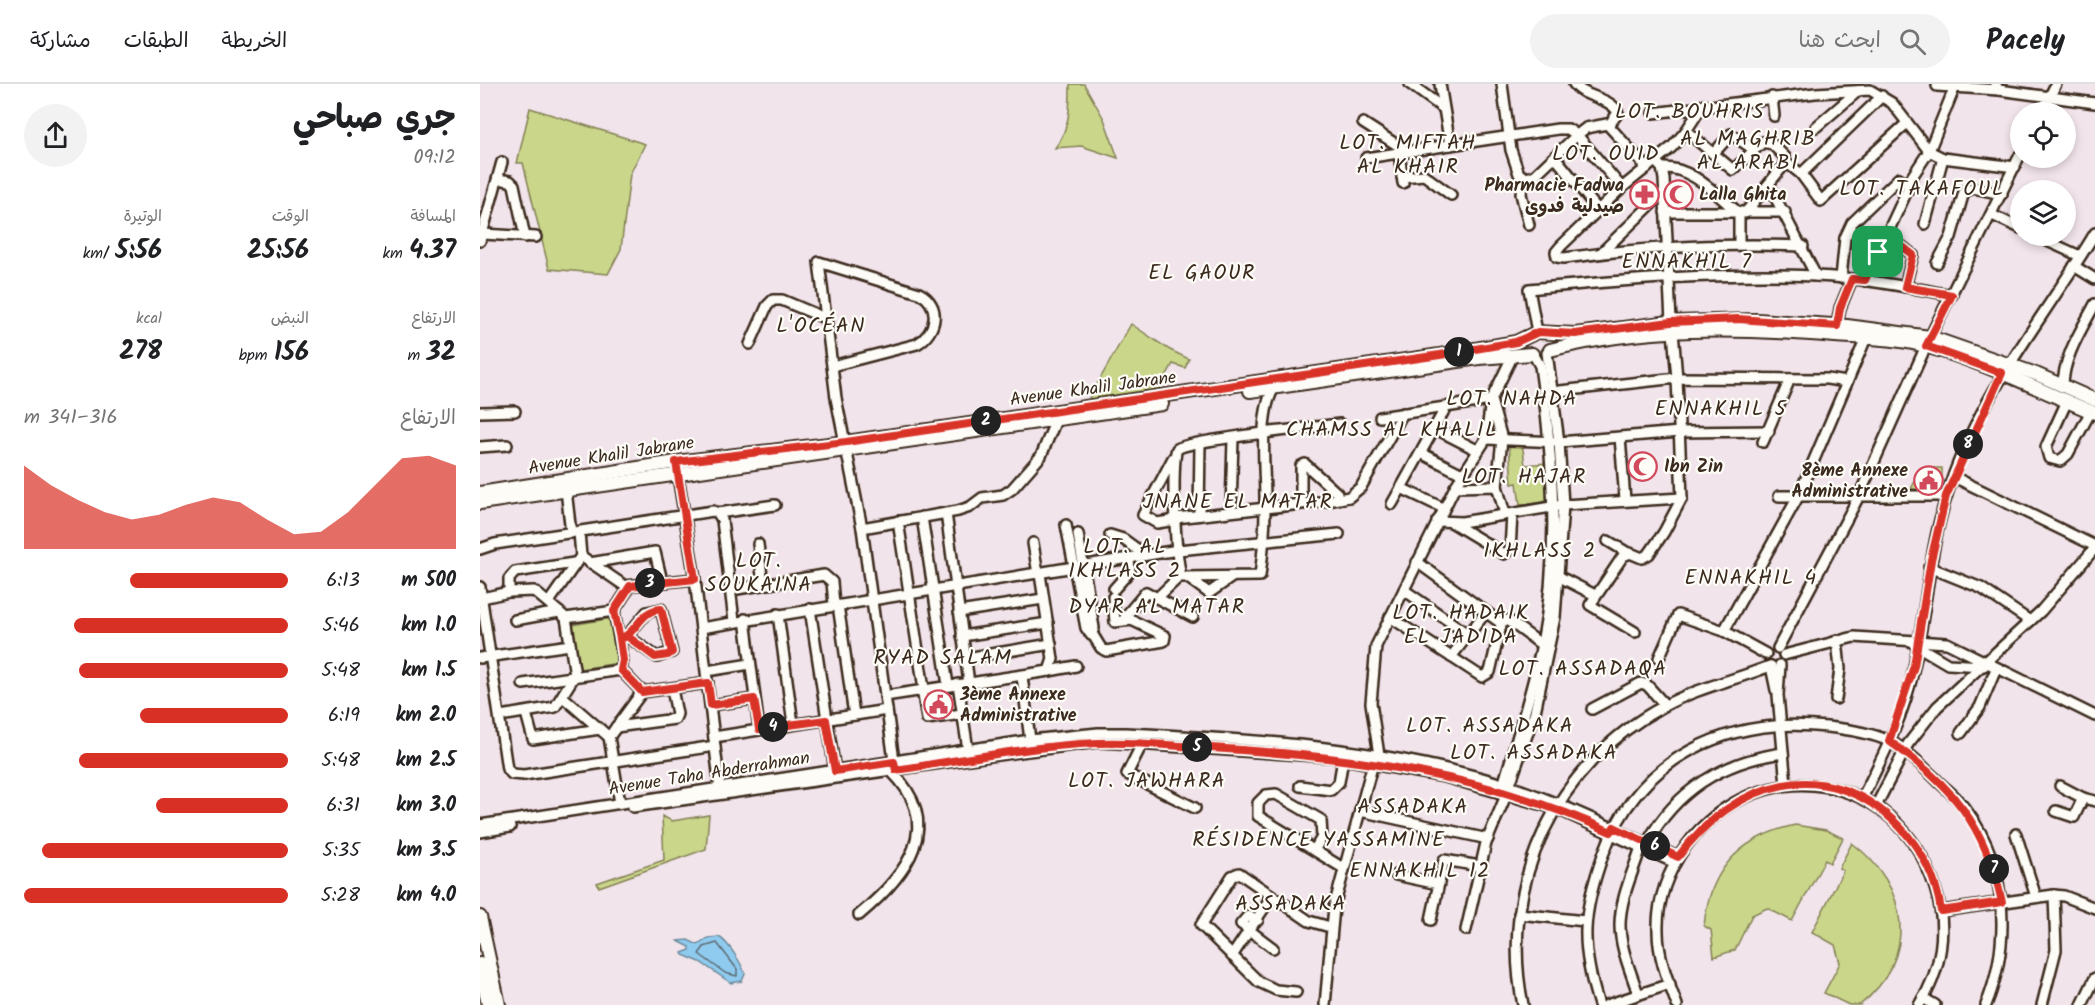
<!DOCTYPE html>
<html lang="ar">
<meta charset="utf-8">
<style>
:root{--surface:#fff;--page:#f2f2f2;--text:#202124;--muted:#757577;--line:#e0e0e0;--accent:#d93025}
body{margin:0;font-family:Kalam,"Playpen Sans Arabic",sans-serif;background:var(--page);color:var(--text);direction:rtl;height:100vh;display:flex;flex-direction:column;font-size:22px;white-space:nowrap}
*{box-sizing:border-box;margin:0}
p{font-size:20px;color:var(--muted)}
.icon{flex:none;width:33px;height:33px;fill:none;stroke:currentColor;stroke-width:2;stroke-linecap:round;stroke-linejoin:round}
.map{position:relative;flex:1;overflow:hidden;direction:ltr}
.details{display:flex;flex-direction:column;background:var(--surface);width:480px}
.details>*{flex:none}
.tools{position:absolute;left:1530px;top:18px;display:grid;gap:12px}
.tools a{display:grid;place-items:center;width:66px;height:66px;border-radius:50%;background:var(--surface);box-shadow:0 3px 9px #0003;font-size:30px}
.pin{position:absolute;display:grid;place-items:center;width:51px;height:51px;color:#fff;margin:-26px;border-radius:12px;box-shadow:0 3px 9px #0006}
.km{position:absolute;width:30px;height:30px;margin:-15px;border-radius:50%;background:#222;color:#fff;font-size:16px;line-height:30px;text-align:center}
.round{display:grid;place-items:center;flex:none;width:63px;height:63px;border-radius:32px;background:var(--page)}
.summary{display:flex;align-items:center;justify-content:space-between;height:102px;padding:0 24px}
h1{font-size:33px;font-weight:700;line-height:45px}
.figures{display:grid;grid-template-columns:repeat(3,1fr);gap:9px;height:102px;padding:6px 24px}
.figures div{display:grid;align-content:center}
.figures b{font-size:26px;font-weight:700}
.figures small{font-size:16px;font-weight:400}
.figures p{font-size:16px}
.chart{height:168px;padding:12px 24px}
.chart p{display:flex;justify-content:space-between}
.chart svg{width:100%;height:108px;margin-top:6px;fill:var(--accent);opacity:.7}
ul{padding:0 24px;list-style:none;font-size:20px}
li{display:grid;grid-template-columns:96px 72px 1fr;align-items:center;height:45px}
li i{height:15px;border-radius:8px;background:var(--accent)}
header{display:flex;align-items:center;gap:36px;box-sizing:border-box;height:84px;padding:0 30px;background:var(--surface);border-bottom:2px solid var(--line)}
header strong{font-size:28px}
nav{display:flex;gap:33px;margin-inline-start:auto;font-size:21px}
.search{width:420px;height:54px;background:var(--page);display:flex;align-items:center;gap:15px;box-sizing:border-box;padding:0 21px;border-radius:33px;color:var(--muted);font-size:22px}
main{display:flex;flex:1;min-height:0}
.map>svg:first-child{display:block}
.green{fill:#cad68a;stroke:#828054;stroke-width:1.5}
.water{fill:#8fcbef;stroke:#6d8b9b;stroke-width:1.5}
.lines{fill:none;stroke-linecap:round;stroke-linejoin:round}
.shore{stroke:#5d6a72;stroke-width:1.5}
.minor-casing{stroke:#3b2a1e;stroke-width:14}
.major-casing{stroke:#3b2a1e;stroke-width:16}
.minor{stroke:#fdfcf7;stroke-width:9}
.major{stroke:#fdfcf7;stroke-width:12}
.route-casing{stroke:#fff;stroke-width:12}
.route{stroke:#d93025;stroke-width:8}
.labels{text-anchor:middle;stroke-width:4.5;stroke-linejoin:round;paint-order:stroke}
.poi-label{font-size:18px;font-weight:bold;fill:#3b2a1e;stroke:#fdfcf7;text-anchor:start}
.street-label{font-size:18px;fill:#3b2a1e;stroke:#fdfcf7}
.quarter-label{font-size:21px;letter-spacing:1.5px;fill:#3b2a1e;stroke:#fdfcf7}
</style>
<header>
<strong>Pacely</strong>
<div class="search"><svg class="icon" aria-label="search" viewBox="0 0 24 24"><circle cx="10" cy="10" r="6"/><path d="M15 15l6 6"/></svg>ابحث هنا</div>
<nav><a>الخريطة</a><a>الطبقات</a><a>مشاركة</a></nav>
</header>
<main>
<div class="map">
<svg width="1615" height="921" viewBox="0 0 1615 921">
<rect width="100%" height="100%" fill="#f2e4eb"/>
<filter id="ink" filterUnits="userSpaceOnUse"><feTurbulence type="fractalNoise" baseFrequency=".0167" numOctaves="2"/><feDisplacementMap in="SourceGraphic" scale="12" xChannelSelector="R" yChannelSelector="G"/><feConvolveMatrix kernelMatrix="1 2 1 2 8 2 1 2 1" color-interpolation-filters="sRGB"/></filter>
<g filter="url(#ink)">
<g class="green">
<path d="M590 0H604L624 35 638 74 601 62 575 64C590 44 590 24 590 0Z"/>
<polygon points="50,24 165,60 150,90 141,165 128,190 69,185 43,79 37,79"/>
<polygon points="651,240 690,266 709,275 705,284 693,280 678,306 608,316"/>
<polygon points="1042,358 1045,381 1066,379 1068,418 1040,421 1037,399 1032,400 1029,360"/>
<polygon points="1442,384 1462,384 1462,397 1452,397 1452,405 1431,405"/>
<polygon points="132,534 139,579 99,585 92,541"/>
<polygon points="469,609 472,628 454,631 451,612 455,611 456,615 460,614 459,611"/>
<polygon points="229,731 226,765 119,803 117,799 184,776 182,732 192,737"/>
<path d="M1315 741 1346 746 1363 754 1350 779 1345 776 1312 837 1287 824 1272 831 1255 866 1234 873 1231 846 1224 842C1229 786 1260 753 1315 741Z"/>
<path d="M1372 759C1430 802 1439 874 1380 921H1369L1344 909 1360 879 1355 861 1332 848 1363 787 1359 784Z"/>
</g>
<path class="water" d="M239 853C248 858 262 880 265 890L262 897 251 899 220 878 203 871 202 869 210 866V863L198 857 208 856 218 861 228 854Z"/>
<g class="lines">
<polygon class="shore" points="237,859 257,885 257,892 245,889 219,870 224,863"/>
<defs>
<g id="minor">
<polyline points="930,0 963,24"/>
<polyline points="960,0 970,61 1078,45 1088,45 1097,51 1106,44 1127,40 1167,84"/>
<polyline points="1022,0 1031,66 1039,90 1047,94 1055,91 1097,51 1142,104"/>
<path d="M1094 0C1104 14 1131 13 1138 29L1129 41"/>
<polyline points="1515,0 1519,6 1615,19"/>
<polyline points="1457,2 1519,6"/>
<polyline points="1292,13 1294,32"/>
<path d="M1223 21 1206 47 1192 63 1138 107 1081 162 1076 168 1077 173 1084 174C1164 163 1242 159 1323 162"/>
<polyline points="1562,28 1576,0"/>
<polyline points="1173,29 1335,9 1390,6 1412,19 1449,67 1463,74 1535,83"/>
<polyline points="883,39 928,68"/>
<polyline points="1336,43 1378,7"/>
<polyline points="1206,47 1253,86 1283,58 1292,60 1305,73 1304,81 1265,129"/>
<polyline points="919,69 923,99"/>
<polyline points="1233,70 1251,50 1273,65"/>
<polyline points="1075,73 1119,127"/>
<polyline points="886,74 970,61"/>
<polyline points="1175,77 1182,84 1184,95 1191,238"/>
<polyline points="1306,78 1321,90 1341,117 1427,39"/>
<path d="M1182 84C1212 82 1236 111 1259 129V160"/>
<polyline points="1321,90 1402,12"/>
<polyline points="922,93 944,91 971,111"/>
<polyline points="1043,93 1041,110 1049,141"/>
<polyline points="18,95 30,97 34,101 45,153"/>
<polyline points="1428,99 1449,67 1476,0"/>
<polyline points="1289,101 1336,192"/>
<polyline points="1185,128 1305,128"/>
<polyline points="1512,131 1540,144"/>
<polyline points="1445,140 1463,74"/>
<polyline points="3,150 56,153"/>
<polyline points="1406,150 1433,171 1425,203"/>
<polyline points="1556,152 1600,172"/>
<polyline points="0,157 22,78"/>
<polyline points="1121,169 1184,108"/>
<polyline points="1457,179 1471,153 1484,108 1493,104 1522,110"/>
<polyline points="1594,182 1615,195"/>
<polyline points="1361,194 1365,154 1372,139 1419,94 1428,99 1427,107 1385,197"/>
<polyline points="1357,242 1360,224 1372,195"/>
<path d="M1057 248 1049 205C1145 196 1240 188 1336 192 1382 194 1427 203 1472 211"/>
<polyline points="270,260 287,222 293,216 302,216 347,235"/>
<path d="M352 282 437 260C457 248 462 221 439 209L339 178 356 314 382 444 478 427 490 423 502 414 523 411 532 405 561 372 576 336"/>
<path d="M1583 302C1583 273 1602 245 1615 220"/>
<path d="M794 304C777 331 786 390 785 423 785 446 783 469 780 492L702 493C695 481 691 378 697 365 709 356 836 343 860 340"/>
<polyline points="1071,308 1197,294 1347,295 1367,298"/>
<polyline points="1587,317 1566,363 1569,374 1580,377 1588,370 1611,327"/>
<polyline points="0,328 35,327"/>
<polyline points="900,333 1011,316 1022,355 1017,402"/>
<polyline points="954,344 997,366"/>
<polyline points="1140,353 1145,416"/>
<polyline points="1006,355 1079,358 1200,348 1289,347"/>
<polyline points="1283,358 1310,295"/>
<polyline points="0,363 27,361"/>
<polyline points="941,369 982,390"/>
<polyline points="693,374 663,431 677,439 696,436"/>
<polyline points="197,386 215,495 240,705"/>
<polyline points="1474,393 1615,462"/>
<polyline points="975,403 1017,402 1025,430"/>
<polyline points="921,404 963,424"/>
<polyline points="86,406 91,449"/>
<polyline points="1299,412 1466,412"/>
<polyline points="854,416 869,413 881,403 923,329"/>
<polyline points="912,420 966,323"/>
<polyline points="751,427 753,354"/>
<polyline points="238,429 295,421"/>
<polyline points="466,429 489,599"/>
<polyline points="719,431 720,359"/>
<polyline points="442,433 468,601"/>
<polyline points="696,434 849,417 858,414 857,409 825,380 821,382 821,419"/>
<polyline points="418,437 444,605"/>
<polyline points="957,437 982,438 1083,421 1202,414"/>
<polyline points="971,438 1024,470 1030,466 1032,430"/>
<polyline points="586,441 606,544 611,551 614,544 598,450"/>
<polyline points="382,444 415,684"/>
<polyline points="630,451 643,455 665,471"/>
<polyline points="1128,457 1148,469"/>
<polyline points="553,459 558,490"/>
<polyline points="278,460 283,500"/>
<polyline points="0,465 15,460 233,427 238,429 242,436 254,537"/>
<polyline points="101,472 145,502 215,495"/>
<polyline points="937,478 1021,539"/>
<polyline points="110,479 175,468 182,497"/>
<polyline points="1449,483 1501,504 1550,537"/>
<polyline points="1076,491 1115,511"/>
<polyline points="708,494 729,509 752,493"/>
<polyline points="0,503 27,685 32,690 44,691 235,662"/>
<polyline points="634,505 650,487 649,474"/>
<polyline points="251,506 344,491 352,498 354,521"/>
<polyline points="924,506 989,551"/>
<polyline points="29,508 29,495 35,488 94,479"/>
<polyline points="633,513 635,538 652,536"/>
<polyline points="2,514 29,508 54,507 86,534"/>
<polyline points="677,514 713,533"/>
<polyline points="69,518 101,472 99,448"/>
<polyline points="358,521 374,631"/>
<polygon points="181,525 192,568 177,573 147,552 167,528"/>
<polyline points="330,525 355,687"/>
<polyline points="479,528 563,515"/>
<polyline points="298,530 313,640"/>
<polyline points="910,533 1002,593 1010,588 1022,537 1028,536 1062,561"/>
<polyline points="265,535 279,645"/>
<polyline points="35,536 79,528"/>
<polyline points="221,544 698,466 859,450"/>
<polyline points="1244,547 1319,411 1386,254"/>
<polyline points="1155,548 1110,521 1143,472 1150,469 1162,474 1169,470 1184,448 1202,414 1197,294 1193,248"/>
<polyline points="613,551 621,564 626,567 684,557 685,552 645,533 666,508 677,514 700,492"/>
<polyline points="482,552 568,539"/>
<polyline points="1434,560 1468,580 1504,582"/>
<polyline points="1298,564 1378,414 1450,253 1540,71"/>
<polyline points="1304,571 1374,553 1467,559 1615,632"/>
<polyline points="971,573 1006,528"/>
<polyline points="0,574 90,561"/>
<polyline points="486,574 571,560"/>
<polyline points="1179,574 1198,531 1244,547 1286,570"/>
<polyline points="1300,581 1298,611 1306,701"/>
<polyline points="1291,582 1296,606"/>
<polyline points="141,586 162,608"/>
<polyline points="227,587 270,580"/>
<polyline points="569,587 596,582"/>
<polyline points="542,592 550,656"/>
<polyline points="43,600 141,586 143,576 134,527 150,502"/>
<polyline points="478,600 488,666"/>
<polyline points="442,605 447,635 482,630"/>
<polyline points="405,612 569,587 573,575 560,490"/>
<polyline points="83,613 129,653 140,719"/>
<polyline points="1356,615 1360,585 1357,556"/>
<polyline points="231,621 274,615"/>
<polyline points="1112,625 1161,599 1167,601 1185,621"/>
<polyline points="46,629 53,655 120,645"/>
<polyline points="20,632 75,623 95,591 86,534 134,527"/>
<polyline points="136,643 195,635 197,630 192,605"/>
<polyline points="1481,649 1500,623 1516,585"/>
<polyline points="129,653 162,608 228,599"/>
<polyline points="234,653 407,626"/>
<polyline points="662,660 647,690 715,724"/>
<polyline points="899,671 891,619 896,562 975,403 1006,355 1011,316 1033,271"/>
<polyline points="820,702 851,706 859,698 863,675"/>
<path d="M1022 705C1036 657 1052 609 1062 560 1080 467 1073 374 1060 282L1054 271"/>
<path d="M1382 714C1403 673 1425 629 1434 583 1446 527 1449 469 1466 414 1495 315 1563 236 1615 149"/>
<polyline points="1603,714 1615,717"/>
<polyline points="1396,722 1428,660 1457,623 1561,527 1615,464"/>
<polyline points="153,723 510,672 618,658 655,660 852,673 965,693 1077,725 1195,779"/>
<polyline points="880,727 1008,755"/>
<polyline points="1576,727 1594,733 1603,714 1580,702"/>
<path d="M0 741 550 656 618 649H645C773 655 903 663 1026 701 1086 720 1140 749 1198 773"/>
<polyline points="0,748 30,743"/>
<polyline points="1536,750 1556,813"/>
<path d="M1167 759C1196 706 1244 677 1303 669"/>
<polyline points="835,765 842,753 841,736 796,710 786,711 778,719 778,732 863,784"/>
<polyline points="916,791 958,800"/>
<polyline points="1461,827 1574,811 1584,812 1615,824"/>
<polyline points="1039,830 1105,837"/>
<path d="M379 831C427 791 466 741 411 687"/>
<polyline points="778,836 768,832 761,840 793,864"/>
<polyline points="951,836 964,776 1000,782"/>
<polyline points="986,846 1006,759 1027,709 1055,628 1075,533 1083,421 1079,358 1067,269"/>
<polyline points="752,872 792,812"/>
<polyline points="816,908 796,906 779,898 721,841 752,792 759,789 829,837 850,843"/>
<path d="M1158 910C1151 888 1140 864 1140 841 1140 815 1153 788 1161 763"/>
<polyline points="1443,914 1455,921"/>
<polyline points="845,921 854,823 893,679"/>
<path d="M1043 921C1018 801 1075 680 1184 622 1217 604 1255 596 1290 582"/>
<path d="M1119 921C1100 861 1102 830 1123 771 1158 673 1248 632 1347 643 1366 645 1391 649 1409 657 1426 665 1442 682 1455 694 1462 702 1471 708 1478 716 1527 772 1533 854 1506 921"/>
<polyline points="1127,921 1190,900"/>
<path d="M1197 921C1188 897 1178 873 1178 847 1177 816 1188 787 1206 762 1278 665 1419 686 1455 804 1468 843 1462 887 1439 921"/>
<polyline points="1562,921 1576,866 1574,811"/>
<polyline points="1602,921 1615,894"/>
</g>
<g id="major">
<path d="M1070 266C1162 242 1260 244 1355 252 1385 254 1416 254 1445 262 1504 278 1559 306 1615 329"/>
<polyline points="770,307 999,274 1052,270"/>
<polyline points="0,409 196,378 366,358 960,271 1036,258 1057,248 1095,250 1191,238 1277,236 1367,242 1450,253 1556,290 1615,316"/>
<polyline points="0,419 682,320"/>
<polyline points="0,833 19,921"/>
<polyline points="0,880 8,921"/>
</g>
</defs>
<use href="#minor" class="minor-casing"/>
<use href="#major" class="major-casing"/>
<use href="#minor" class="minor"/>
<use href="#major" class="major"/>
</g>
</g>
<g class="lines" filter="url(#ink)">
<defs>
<path id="route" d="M1398 168 1385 196 1372 195 1360 224 1357 242 1258 235 1191 238 1095 250 1058 248 1036 258 960 271 366 358 196 378 215 495 150 502 134 527 140 555C158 548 160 526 181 525L192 568 188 571 175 573 147 552 140 555 143 576 141 586 162 608 228 599 231 621 274 615 279 645 346 636 355 687 414 678 416 686C482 676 550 662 618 659 655 657 693 662 731 664 868 672 1005 690 1131 748L1134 743 1198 773C1254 697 1346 668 1419 742 1442 765 1457 796 1461 827L1522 818C1505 741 1473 702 1409 657L1434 582 1451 476 1466 412 1522 289 1446 262 1472 211 1425 203 1433 171 1406 150 1398 168"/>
</defs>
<use href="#route" class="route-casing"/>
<use href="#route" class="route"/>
</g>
<defs>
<symbol id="mosque-ring" viewBox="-11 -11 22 22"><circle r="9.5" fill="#fdfcf7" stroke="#d1495b" stroke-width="1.5"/><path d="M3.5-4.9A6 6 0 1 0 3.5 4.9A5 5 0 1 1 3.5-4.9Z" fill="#d1495b"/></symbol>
<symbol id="pharmacy-ring" viewBox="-11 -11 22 22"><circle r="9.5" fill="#fdfcf7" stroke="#d1495b" stroke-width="1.5"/><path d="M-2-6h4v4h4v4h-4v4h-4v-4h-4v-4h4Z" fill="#d1495b"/></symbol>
<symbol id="civic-ring" viewBox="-11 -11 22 22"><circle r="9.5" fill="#fdfcf7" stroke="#d1495b" stroke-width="1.5"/><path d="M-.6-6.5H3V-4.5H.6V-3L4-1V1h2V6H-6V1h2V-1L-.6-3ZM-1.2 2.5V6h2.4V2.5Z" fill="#d1495b"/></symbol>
</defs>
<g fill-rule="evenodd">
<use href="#mosque-ring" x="1182" y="94" width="33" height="33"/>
<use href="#pharmacy-ring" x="1148" y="94" width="33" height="33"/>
<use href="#mosque-ring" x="1146" y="366" width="33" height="33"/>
<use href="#civic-ring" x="1432" y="380" width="33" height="33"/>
<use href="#civic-ring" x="442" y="604" width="33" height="33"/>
</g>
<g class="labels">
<g class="poi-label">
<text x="1144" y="107" text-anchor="end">Pharmacie Fadwa<tspan x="1144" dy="21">صيدلية فدوى</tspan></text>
<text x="1219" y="116">Lalla Ghita</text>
<text x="1184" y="388">Ibn Zin</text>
<text x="1428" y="392" text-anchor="end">8ème Annexe<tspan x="1428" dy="21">Administrative</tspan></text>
<text x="480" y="616">3ème Annexe<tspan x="480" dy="21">Administrative</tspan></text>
</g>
<g class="street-label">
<text transform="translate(613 304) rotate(-8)" y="6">Avenue Khalil Jabrane</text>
<text transform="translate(131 371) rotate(-9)" y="6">Avenue Khalil Jabrane</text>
<text transform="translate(229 689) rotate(-9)" y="6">Avenue Taha Abderrahman</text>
</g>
<g class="quarter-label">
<text x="1210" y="34">LOT. BOUHRIS</text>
<text x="1268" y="61">AL MAGHRIB<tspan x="1268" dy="24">AL ARABI</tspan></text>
<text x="928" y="65">LOT. MIFTAH<tspan x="928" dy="24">AL KHAIR</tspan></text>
<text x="1126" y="76">LOT. OUID</text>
<text x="1442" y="111">LOT. TAKAFOUL</text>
<text x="1207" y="184">ENNAKHIL 7</text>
<text x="722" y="195">EL GAOUR</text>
<text x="341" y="248">L'OCÉAN</text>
<text x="1032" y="321">LOT. NAHDA</text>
<text x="1241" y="331">ENNAKHIL 5</text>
<text x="912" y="352">CHAMSS AL KHALIL</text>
<text x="1044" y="399">LOT. HAJAR</text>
<text x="758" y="424">JNANE EL MATAR</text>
<text x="645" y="469">LOT. AL<tspan x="645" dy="24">IKHLASS 2</tspan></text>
<text x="1060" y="473">IKHLASS 2</text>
<text x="279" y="483">LOT.<tspan x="279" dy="24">SOUKAINA</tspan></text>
<text x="1271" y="500">ENNAKHIL 4</text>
<text x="677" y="529">DYAR AL MATAR</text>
<text x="981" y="535">LOT. HADAIK<tspan x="981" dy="24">EL JADIDA</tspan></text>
<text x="463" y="580">RYAD SALAM</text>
<text x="1103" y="591">LOT. ASSADAQA</text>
<text x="1010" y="648">LOT. ASSADAKA</text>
<text x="1054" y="675">LOT. ASSADAKA</text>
<text x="667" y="703">LOT. JAWHARA</text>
<text x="933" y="729">ASSADAKA</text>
<text x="839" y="762">RÉSIDENCE YASSAMINE</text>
<text x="940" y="793">ENNAKHIL 12</text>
<text x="811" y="826">ASSADAKA</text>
</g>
</g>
</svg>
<div class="tools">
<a><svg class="icon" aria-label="locate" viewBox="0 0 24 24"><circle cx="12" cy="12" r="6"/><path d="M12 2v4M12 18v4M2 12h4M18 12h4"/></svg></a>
<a><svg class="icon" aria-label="layers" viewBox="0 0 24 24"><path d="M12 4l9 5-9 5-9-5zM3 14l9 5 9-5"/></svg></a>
</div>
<div class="pin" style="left:1398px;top:168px;background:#1e9e55"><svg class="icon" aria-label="arrive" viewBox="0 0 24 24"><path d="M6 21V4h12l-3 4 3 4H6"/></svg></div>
<b class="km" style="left:979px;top:268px">1</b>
<b class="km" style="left:506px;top:337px">2</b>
<b class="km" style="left:170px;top:499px">3</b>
<b class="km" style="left:293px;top:643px">4</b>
<b class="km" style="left:717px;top:663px">5</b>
<b class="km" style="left:1175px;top:762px">6</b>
<b class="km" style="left:1514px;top:785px">7</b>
<b class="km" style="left:1488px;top:360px">8</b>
</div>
<section class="details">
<div class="summary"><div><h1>جري صباحي</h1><p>09:12</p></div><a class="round"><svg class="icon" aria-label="share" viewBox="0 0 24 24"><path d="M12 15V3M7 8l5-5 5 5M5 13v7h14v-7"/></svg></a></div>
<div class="figures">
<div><p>المسافة</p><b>4.37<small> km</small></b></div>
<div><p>الوقت</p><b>25:56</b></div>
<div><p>الوتيرة</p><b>5:56<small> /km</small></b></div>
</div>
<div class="figures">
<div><p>الارتفاع</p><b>32<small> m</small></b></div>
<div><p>النبض</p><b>156<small> bpm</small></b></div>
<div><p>kcal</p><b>278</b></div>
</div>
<div class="chart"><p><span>الارتفاع</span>316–341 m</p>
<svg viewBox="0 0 160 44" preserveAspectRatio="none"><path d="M0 44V10L10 18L20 24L30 29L40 32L50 30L60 26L70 23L80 25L90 32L100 38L110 37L120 29L130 18L140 7L150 6L160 10V44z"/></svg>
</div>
<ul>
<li><b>500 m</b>6:13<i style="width:60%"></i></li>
<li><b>1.0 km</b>5:46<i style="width:81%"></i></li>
<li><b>1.5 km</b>5:48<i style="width:79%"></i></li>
<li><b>2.0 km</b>6:19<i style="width:56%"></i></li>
<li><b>2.5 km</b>5:48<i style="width:79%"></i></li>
<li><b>3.0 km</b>6:31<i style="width:50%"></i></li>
<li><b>3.5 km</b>5:35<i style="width:93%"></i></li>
<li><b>4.0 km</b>5:28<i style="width:100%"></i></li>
</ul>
</section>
</main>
